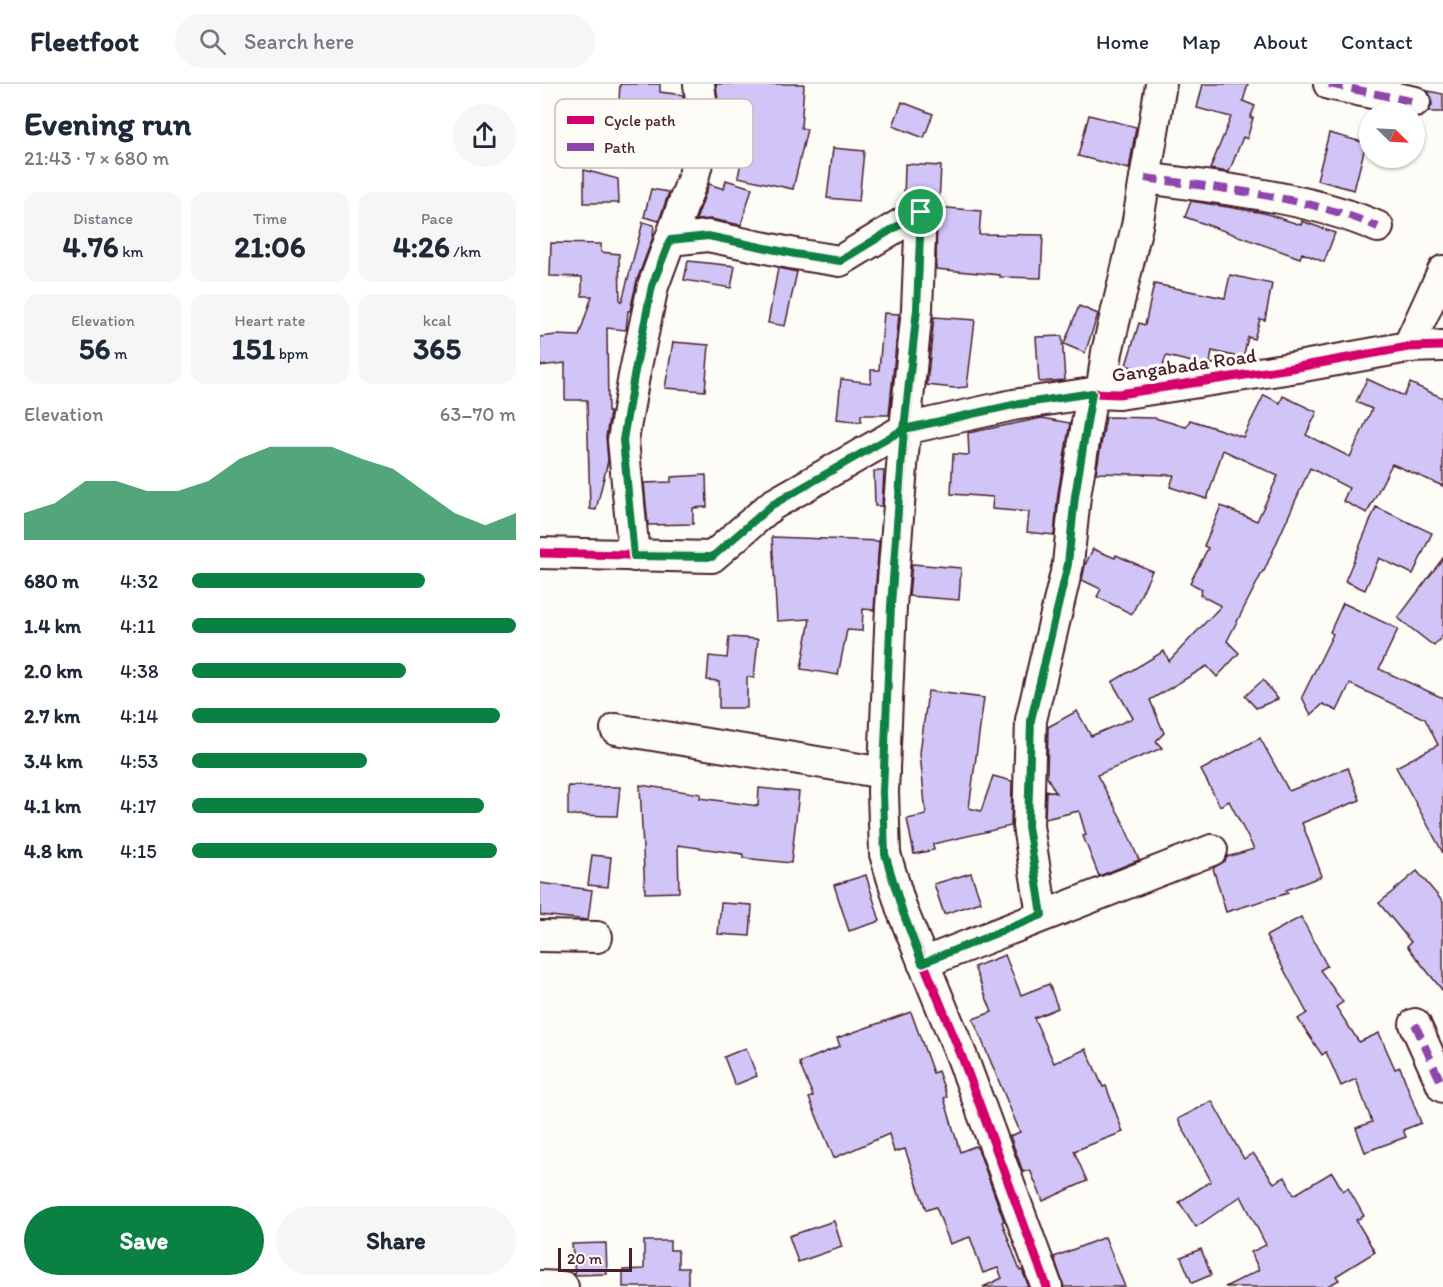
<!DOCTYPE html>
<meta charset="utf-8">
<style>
:root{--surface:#fff;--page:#f6f6f7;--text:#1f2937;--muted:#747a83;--line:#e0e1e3;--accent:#0b8043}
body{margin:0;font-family:Itim,sans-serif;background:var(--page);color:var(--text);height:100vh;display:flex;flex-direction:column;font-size:22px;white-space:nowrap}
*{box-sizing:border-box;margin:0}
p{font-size:20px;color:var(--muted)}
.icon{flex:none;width:33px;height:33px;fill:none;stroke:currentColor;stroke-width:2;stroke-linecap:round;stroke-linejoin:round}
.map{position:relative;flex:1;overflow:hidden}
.drawer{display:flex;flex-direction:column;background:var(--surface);width:540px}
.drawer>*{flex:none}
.needle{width:39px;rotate:114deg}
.fabs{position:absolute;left:819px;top:18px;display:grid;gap:12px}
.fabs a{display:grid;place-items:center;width:66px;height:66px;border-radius:50%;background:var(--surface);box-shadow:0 2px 4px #0004;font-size:30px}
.scale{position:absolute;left:18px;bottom:15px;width:74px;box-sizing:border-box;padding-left:6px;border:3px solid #4a1f2b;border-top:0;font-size:16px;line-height:21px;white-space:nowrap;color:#4a1f2b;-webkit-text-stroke:4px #fdfcf7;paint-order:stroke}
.pin{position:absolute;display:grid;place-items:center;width:51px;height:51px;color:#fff;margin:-26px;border:3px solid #fff;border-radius:50%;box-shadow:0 2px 6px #0007}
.round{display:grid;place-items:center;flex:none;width:63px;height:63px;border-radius:32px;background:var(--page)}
.summary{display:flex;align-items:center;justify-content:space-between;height:102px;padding:0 24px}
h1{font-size:33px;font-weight:700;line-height:45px}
.stats{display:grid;grid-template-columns:repeat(3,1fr);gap:9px;height:102px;padding:6px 24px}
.stats div{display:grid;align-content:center;border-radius:15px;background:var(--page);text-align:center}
.stats b{font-size:30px;font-weight:700}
.stats small{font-size:16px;font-weight:400}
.stats p{font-size:16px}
.chart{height:168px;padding:12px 24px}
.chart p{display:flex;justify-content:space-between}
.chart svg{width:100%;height:108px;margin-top:6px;fill:var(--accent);opacity:.7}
.primary-button{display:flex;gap:12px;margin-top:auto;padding:12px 24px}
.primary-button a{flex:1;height:69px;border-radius:36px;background:var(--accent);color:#fff;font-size:24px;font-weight:700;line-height:69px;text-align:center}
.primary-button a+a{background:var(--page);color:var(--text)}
ul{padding:0 24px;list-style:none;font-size:20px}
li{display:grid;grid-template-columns:96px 72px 1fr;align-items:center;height:45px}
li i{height:15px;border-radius:8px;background:var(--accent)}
header{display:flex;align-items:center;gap:36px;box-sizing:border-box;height:84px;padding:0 30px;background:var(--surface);border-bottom:2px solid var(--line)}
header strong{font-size:28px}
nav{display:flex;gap:33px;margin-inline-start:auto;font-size:21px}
.search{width:420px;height:54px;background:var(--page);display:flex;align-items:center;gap:15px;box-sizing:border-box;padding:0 21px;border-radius:33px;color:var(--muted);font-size:22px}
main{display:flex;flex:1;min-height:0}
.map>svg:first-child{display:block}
.building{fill:#d1c5f7;stroke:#4a1f2b;stroke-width:1.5}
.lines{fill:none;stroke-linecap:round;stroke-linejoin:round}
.street-casing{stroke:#4a1f2b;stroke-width:34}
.street{stroke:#fdfcf7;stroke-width:30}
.quiet{stroke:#8e44ad;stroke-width:8;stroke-dasharray:15 8;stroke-linecap:butt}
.cycleway-casing{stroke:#fdfcf7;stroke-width:13}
.cycleway{stroke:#d6006c;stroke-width:9}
.route-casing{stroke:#fff;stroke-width:12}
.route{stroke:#0b8043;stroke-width:8}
.labels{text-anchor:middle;stroke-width:6;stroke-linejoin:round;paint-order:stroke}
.street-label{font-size:20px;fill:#4a1f2b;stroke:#fdfcf7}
.key{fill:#fdfcf7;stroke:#c7baba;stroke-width:1.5}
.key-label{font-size:16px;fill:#4a1f2b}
</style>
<header>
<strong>Fleetfoot</strong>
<div class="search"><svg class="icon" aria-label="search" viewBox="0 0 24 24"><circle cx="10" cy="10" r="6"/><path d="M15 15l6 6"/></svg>Search here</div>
<nav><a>Home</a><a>Map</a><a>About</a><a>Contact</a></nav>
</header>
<main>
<section class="drawer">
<div class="summary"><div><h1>Evening run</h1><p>21:43 · 7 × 680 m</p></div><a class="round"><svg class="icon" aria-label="share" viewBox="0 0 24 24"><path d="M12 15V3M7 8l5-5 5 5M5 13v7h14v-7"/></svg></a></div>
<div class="stats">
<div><p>Distance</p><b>4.76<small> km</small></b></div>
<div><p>Time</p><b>21:06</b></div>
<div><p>Pace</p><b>4:26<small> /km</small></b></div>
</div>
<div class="stats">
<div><p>Elevation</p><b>56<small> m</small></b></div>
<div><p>Heart rate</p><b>151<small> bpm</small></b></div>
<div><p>kcal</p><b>365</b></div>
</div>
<div class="chart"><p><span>Elevation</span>63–70 m</p>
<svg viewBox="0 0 160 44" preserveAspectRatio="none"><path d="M0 44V33L10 29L20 20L30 20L40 24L50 24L60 20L70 11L80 6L90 6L100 6L110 11L120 15L130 24L140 33L150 38L160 33V44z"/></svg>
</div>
<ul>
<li><b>680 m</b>4:32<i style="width:72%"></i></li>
<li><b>1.4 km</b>4:11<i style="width:100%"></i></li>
<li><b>2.0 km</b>4:38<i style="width:66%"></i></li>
<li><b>2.7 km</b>4:14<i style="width:95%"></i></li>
<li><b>3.4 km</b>4:53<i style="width:54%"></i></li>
<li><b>4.1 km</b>4:17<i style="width:90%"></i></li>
<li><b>4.8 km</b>4:15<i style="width:94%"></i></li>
</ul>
<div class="primary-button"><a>Save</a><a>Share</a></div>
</section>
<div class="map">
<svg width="903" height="1203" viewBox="0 0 903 1203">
<rect width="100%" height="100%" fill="#fdfcf7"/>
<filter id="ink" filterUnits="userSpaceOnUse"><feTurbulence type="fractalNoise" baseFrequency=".0167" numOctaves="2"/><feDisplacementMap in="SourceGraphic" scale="12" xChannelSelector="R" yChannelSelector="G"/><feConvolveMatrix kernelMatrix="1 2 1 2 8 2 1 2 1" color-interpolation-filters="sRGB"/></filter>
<g filter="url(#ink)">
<g class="building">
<polygon points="80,0 120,0 120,8 143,11 147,47 142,66 31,57 32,17 79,17"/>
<polygon points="176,0 264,0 261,44 267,45 253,105 198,93 205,59 182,53"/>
<polygon points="663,0 708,0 703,17 715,22 710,34 713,34 707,55 703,53 689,88 670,85 691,33 657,24"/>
<polygon points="888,7 903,10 903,28 888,28 892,21 891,13"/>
<polygon points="362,18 393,30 384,54 353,42"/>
<polygon points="549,31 596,43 589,85 538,72"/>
<polygon points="789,49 826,59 814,106 777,96"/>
<polygon points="293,64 324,67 319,117 287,114"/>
<polygon points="365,80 401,82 399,118 382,111 364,117"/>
<polygon points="44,86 78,95 79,119 44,119"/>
<polygon points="186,96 212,104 201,141 171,135 156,136 169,100 184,105"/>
<polygon points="111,105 129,108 119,137 104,133"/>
<polygon points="651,117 724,129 761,141 762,137 795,149 784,178 762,169 760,174 645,133"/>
<polygon points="397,123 441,127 439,150 503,151 501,194 460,193 460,191 396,185"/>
<polygon points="103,138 114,141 113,153 97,196 90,227 88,227 86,246 67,244 68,328 70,328 66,353 68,377 56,426 50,425 47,316 25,316 25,279 0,282 0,253 16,251 39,252 52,212 42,212 42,193 10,192 11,159 61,160 61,168 79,170 80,217 82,217"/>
<polygon points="148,177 195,182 191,204 144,196"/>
<polygon points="238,184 257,188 245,242 228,239"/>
<polygon points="690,191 732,200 725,236 720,235 714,255 708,253 703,274 672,267 670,279 661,280 626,272 622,286 607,288 586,281 599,239 605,241 614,200 685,214"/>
<polygon points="539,222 558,230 545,269 524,260"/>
<polygon points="344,229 359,230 349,331 321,331 321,338 297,335 301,295 331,299 331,286 339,286"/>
<polygon points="394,233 435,236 427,303 414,304 387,301"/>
<polygon points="522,252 525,296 499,298 496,253"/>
<polygon points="133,258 169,261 165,307 125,304"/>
<polygon points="827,295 864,312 870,299 903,314 903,402 852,380 827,429 803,417 809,404 770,384 724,487 723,487 687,557 699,569 677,593 667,582 610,616 624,649 616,657 622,664 557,691 581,734 599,776 559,792 543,752 546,751 539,727 505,735 506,706 516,709 507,693 508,643 537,627 551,652 593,634 572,598 624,567 629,577 681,522 660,511 662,505 650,499 668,464 664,462 681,422 717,437 738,392 683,366 667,415 630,403 634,391 556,389 566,333 615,334 646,343 650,336 703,353 724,311 740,319 743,312 777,328 766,351 810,373 832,325 816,318"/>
<polygon points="502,334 530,339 518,409 514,451 487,448 489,428 452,425 453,413 411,410 413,370 429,371 428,349"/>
<polygon points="334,387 344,387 342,422 335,422"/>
<polygon points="166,391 167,423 153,424 153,440 108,441 104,399 131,398 131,393"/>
<polygon points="836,423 892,449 873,490 839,474 825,506 805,497"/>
<polygon points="232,453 339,457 334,526 323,525 322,547 307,546 298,591 261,585 270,535 237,537"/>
<polygon points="553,465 575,474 576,471 612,487 592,530 557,513 561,505 542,496 545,481"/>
<polygon points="903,474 903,551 894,562 858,534"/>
<polygon points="372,480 421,484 419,516 369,512"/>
<polygon points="803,519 858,545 839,585 903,614 903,769 856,683 898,661 885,635 810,600 797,627 783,620 771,631 762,613 793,550 790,548"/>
<polygon points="189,553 218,555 214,594 207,593 207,624 179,624 179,597 167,596 169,572 187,574"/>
<polygon points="723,596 738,615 716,624 705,612"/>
<polygon points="388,607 444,614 429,724 441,727 453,692 472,697 471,742 393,760 394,766 374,770 367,735 386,731 380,669"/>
<polygon points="720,654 749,707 808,684 820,716 762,739 782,792 746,806 748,809 686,828 673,784 685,777 687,773 714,765 689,717 680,722 661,686"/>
<polygon points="100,701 161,710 160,714 218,722 219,704 259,708 251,779 203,774 203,770 138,761 139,808 105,809"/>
<polygon points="28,702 80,703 77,732 28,731"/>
<polygon points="52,771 71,773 68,803 48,801"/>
<polygon points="877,787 903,818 903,907 867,862 871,858 839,819"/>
<polygon points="431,789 441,818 404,830 394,800"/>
<polygon points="326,791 340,837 309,847 294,801"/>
<polygon points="0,799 52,806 48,836 0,831"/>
<polygon points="181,819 212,821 210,852 178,850"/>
<polygon points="761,833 787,882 780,886 803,918 796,923 819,958 839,949 855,985 860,983 881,1039 863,1046 866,1053 825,1068 816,1044 832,1038 816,995 801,1002 786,968 782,971 758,935 767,929 726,852"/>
<polygon points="465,871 481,911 509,900 518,924 494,934 514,979 546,965 563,1003 566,1002 583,1048 534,1067 547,1097 503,1117 490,1086 483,1088 470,1052 480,1048 433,935 452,928 434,883"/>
<polygon points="371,928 393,989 398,987 407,1013 404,1014 420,1068 435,1062 438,1065 464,1137 462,1138 480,1187 482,1186 489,1203 443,1203 462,1194 458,1184 443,1189 430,1153 410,1160 396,1123 386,1126 365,1065 354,1068 349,1050 294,1074 269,1014 273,1012 259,979 300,962 297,954"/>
<polygon points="206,964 217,992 195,1001 184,973"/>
<polygon points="672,1017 704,1075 713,1069 734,1099 745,1093 754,1111 792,1088 803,1107 808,1104 824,1132 816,1136 835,1168 796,1192 799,1196 786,1203 685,1203 719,1186 711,1168 726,1161 701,1112 656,1143 639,1118 671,1097 638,1035"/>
<polygon points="294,1137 302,1163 258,1178 249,1152"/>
<polygon points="565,1153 585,1203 524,1203 514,1173"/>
<polygon points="104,1157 130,1157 130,1166 138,1166 138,1184 148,1184 148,1203 83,1203 83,1186 104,1185"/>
<polygon points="66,1159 67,1190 35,1191 32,1160"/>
<polygon points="661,1165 671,1191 652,1199 641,1173"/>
</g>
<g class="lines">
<defs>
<g id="street">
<polyline points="789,0 875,18"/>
<path d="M605 94C678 104 771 113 838 143"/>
<polyline points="130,156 168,152 255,170 300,177 381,128 377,225 365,345 351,522 343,708 345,770 362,826 422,973 507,1203"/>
<polyline points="868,263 903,187"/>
<polyline points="561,310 567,268 597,142 621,0"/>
<polyline points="0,469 172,473 232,421 365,345 473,321 552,309 579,310 758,283 868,263 903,262"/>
<polyline points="94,472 83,356 94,292 113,202 154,91 165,48 159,0"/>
<polyline points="76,645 344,689"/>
<polyline points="502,831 488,742 491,636 528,480 535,412 552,309"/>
<polyline points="0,852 57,853"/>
<polyline points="383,879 672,766"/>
<polyline points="875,940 903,1003"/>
<polyline points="0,1202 23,1203"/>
</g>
</defs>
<use href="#street" class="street-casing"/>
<use href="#street" class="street"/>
<g class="quiet">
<polyline points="789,0 875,18"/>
<path d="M605 94C678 104 771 113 838 143"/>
<polyline points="875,940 903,1003"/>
</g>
<defs>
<g id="cycleway">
<polyline points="130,156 168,152 255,170 300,177 381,128 377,225 365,345 351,522 343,708 345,770 362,826 422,973 507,1203"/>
<polyline points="0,469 172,473 232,421 365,345 473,321 552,309 579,310 758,283 868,263 903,262"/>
</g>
</defs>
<use href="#cycleway" class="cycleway-casing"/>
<use href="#cycleway" class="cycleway"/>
</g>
</g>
<g class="lines" filter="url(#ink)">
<defs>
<polyline id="route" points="381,128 300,177 255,170 168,152 130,156 112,202 94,292 83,356 94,472 172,473 232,421 364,345 473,321 552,309 535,412 528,480 491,636 488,742 502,831 382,879 362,826 345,770 343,708 351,522 364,345 377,225 381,128"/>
</defs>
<use href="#route" class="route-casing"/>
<use href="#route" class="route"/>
</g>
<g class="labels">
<g class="street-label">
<text transform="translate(644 281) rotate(-8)" y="7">Gangabada Road</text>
</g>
</g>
<rect x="15" y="15" width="198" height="69" rx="9" class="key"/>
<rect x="27" y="32" width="27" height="8" fill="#d6006c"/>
<rect x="27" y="59" width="27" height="8" fill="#8e44ad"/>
<g class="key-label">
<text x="64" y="42">Cycle path</text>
<text x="64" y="69">Path</text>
</g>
</svg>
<div class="fabs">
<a><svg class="needle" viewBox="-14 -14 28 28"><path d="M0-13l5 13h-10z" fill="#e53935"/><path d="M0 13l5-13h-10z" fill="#747a83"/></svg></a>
</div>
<div class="scale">20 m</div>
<div class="pin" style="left:381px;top:128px;background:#1e9e55"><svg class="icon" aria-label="arrive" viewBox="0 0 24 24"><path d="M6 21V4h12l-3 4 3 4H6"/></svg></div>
</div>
</main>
